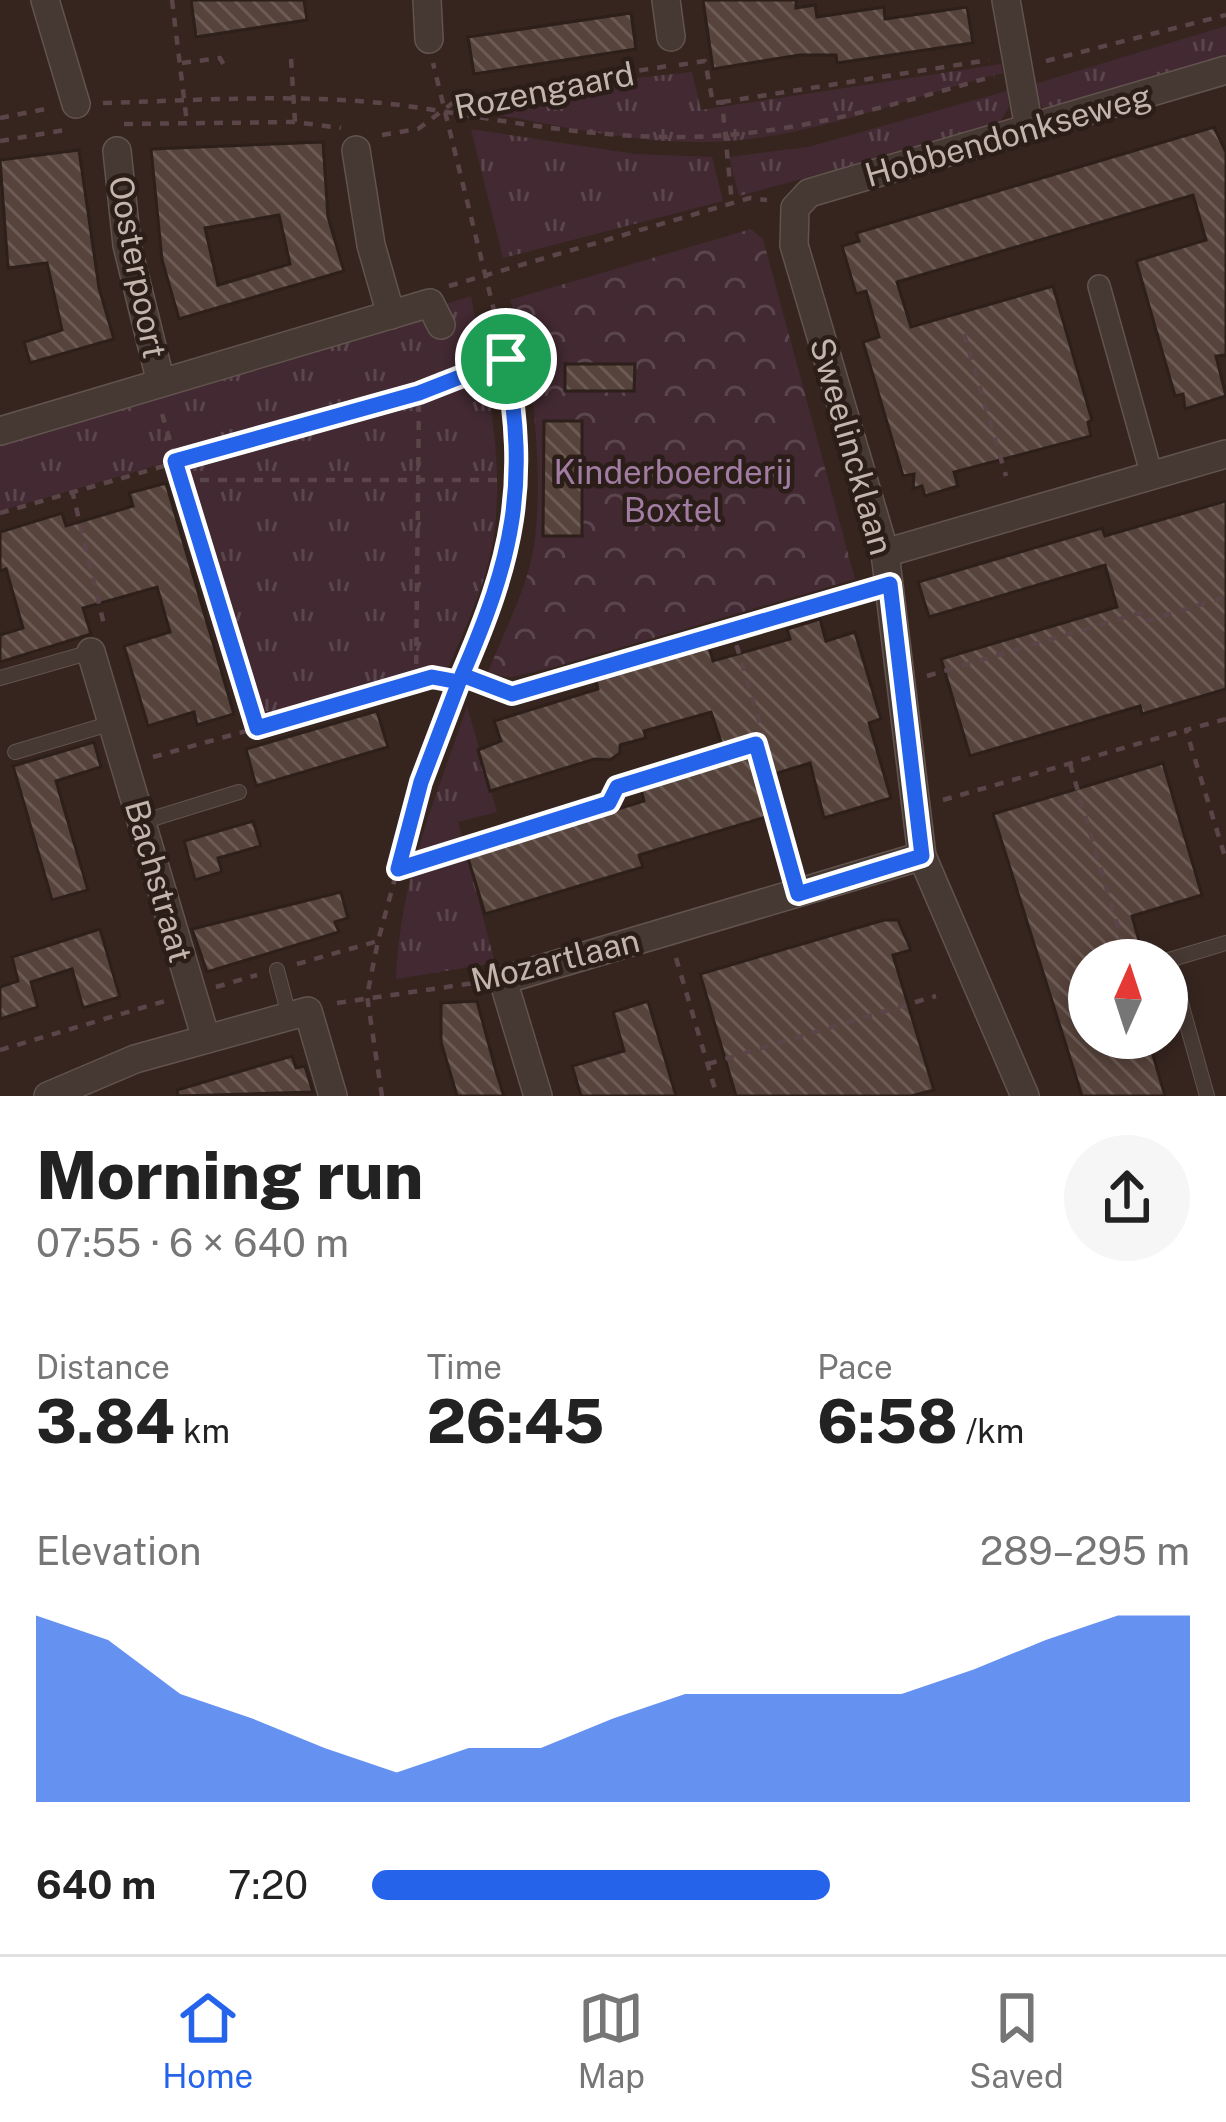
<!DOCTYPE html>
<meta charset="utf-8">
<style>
:root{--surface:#fff;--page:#f6f6f6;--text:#222;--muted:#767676;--line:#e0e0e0;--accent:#2563eb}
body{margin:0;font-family:"Public Sans",sans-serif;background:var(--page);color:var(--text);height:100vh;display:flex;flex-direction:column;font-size:45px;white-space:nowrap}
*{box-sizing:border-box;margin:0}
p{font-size:39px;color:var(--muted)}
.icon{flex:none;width:66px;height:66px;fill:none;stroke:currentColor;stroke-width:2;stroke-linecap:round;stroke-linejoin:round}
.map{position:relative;height:1096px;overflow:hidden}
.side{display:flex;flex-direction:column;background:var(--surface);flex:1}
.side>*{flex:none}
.needle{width:78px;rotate:3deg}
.controls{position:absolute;left:1068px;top:939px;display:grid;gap:24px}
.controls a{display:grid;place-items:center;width:120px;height:120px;border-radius:50%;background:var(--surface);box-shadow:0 6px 18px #0003;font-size:60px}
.pin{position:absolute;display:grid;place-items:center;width:102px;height:102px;color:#fff;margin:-51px;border:6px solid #fff;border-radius:50%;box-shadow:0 3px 12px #0007}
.round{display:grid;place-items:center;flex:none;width:126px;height:126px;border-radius:63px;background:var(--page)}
.head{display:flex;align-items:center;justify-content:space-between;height:204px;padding:0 36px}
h1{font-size:66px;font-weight:800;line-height:90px}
.figures{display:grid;grid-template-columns:repeat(3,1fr);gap:18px;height:204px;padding:12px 36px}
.figures div{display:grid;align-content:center}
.figures b{font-size:60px;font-weight:800}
.figures small{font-size:33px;font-weight:400}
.figures p{font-size:33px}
.chart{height:336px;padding:24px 36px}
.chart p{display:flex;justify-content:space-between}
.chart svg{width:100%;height:216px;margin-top:12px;fill:var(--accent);opacity:.7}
ul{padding:0 36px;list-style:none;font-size:39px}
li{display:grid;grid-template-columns:192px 144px 1fr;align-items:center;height:90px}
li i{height:30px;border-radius:15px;background:var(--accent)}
.dock{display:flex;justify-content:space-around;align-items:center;height:168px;border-top:3px solid var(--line);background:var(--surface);font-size:33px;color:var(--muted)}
.dock a{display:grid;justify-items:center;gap:6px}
.dock .selected{color:var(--accent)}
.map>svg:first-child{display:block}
.grass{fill:url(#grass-tufts)}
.forest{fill:url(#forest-crowns)}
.building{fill:url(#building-back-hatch);stroke:#2d1f1a;stroke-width:3;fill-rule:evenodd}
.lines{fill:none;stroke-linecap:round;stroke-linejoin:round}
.service-casing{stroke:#61534d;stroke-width:16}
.pedestrian-casing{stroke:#61534d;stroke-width:24}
.minor-casing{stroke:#61534d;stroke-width:30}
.path{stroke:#5b4549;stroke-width:4.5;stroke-dasharray:9 9;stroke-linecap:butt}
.service{stroke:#463833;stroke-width:14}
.pedestrian{stroke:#463833;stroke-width:21}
.minor{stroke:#463833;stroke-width:27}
.route-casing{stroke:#fff;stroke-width:24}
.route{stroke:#2563eb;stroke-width:15}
.labels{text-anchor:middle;stroke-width:9;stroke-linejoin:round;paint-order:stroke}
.street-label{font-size:33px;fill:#c3b4ac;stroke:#2b1d18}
.park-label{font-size:33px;fill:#a17ca3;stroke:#2b1d18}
</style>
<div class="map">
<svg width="1226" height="1096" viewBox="0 0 1226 1096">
<defs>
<pattern id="grass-tufts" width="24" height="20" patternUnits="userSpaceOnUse" patternTransform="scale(3)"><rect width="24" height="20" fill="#422932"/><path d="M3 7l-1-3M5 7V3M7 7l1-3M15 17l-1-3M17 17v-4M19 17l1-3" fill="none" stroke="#5c464d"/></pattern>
<pattern id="forest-crowns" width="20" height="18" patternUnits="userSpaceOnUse" patternTransform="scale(3)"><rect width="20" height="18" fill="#422932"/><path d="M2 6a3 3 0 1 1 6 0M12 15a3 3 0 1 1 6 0" fill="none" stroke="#5c464d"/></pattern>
<pattern id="building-back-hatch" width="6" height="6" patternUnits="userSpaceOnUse" patternTransform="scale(3)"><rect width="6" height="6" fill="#56433b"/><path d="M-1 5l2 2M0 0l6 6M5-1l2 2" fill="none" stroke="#6d5c55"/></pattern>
</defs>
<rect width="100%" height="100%" fill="#36251f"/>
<g class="grass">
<polygon points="1226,26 1226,60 1045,111 1028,86"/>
<path d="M1001 64 1003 73C903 98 802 143 698 142 622 142 544 122 469 110L467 96 692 72 701 110Z"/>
<polygon points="1007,91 1009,107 998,125 739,196 729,157 808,147"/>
<polygon points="471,129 635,154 712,157 723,201 503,258"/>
<path d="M471 296C486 380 509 471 490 556 481 595 463 632 448 669L245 725 168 462 0 511V444Z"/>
<path d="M467 706 497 812 458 822 495 963 396 979C401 873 435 803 467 706Z"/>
</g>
<path class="forest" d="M751 229 763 239 855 579 554 667 512 677 487 675C501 638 522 599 531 561 546 497 535 360 510 300Z"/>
<g class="building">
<polygon points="191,0 304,0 307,20 196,37"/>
<polygon points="703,0 796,0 796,8 815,5 817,17 884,7 885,19 967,7 973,43 837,63 836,55 800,55 713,69"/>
<polygon points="631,13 636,49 474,74 468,37"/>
<polygon points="1214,127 1226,152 1226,355 1216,356 1226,396 1185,409 1183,394 1175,396 1136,261 1206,240 1193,195 897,282 911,327 1053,286 1092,420 1088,422 1091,436 954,472 958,486 925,496 922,486 913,489 914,474 903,476 863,342 879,337 866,291 856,294 842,246 859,241 856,233"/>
<path d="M323 142 328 217 344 271 179 319 162 260 151 149ZM279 215 290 264 218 285 205 228Z"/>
<polygon points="79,150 99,288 114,339 30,363 24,342 62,330 47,263 8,268 0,160"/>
<polygon points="565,364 635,364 634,391 565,391"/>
<polygon points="544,421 582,421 582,536 543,536"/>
<polygon points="166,483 234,714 197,725 194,712 148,726 124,646 170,632 157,587 83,608 91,634 0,662 0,635 23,628 6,569 0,571 0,532 62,513 66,526 133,506 129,493"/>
<polygon points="1226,501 1226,689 1142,714 1140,706 970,756 941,659 1117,607 1105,565 929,617 918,582 1102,528 1105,536"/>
<polygon points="820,619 826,641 855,632 881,719 869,723 891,798 824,818 810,763 758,779 769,816 639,855 643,867 485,914 467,855 644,801 641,790 728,763 711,712 644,731 646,738 620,745 620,753 610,760 595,759 490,791 478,750 501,741 494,721 598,689 595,677 708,644 713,661 790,639 787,629"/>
<polygon points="377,711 388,747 256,786 246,749"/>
<polygon points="94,742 101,767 56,781 88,890 52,900 13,766"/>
<polygon points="1163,763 1202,895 1132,916 1140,944 1121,950 1124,960 1089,960 1089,1038 1148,1038 1165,1096 1082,1096 993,814"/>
<polygon points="253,821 261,846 218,858 222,872 195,880 184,841"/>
<polygon points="341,892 348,918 335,922 339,932 207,972 192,929"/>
<polygon points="884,920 898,920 911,950 893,955 934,1090 911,1096 736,1096 700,974"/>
<polygon points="100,929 120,997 83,1008 72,969 31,982 38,1007 0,1019 0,987 18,981 12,957"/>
<polygon points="477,1001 496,1071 504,1096 457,1096 441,1042 441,1003"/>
<polygon points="648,1001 676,1096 581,1096 572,1066 624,1051 613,1012"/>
<polygon points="292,1056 296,1068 305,1066 313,1092 178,1096 177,1090"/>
</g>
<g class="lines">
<defs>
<g id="service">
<polyline points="0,678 91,652"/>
<polyline points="15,752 112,723"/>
<polyline points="142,822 239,792"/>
<polyline points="277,970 289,1015"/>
<polyline points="1207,1096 1169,960 1226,943"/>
</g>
<polyline id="pedestrian" points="1099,286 1152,476"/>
<g id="minor">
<polyline points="45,0 76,104"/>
<polyline points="427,0 429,39"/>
<polyline points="666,0 671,37"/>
<polyline points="1006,0 1029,128"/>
<polyline points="356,150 371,245 391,315"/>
<polyline points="117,151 127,245 161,383"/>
<polyline points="0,431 430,303 441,325"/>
<polyline points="885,553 1226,454"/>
<polyline points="91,652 206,1039"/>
<polyline points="48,1096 135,1059 308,1011 333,1096"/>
<polyline points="538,1096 503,980 922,856"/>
<polyline points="1025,1096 922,856 885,553 794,245 795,208 809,193 1226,70"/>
</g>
</defs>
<use href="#service" class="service-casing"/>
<use href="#pedestrian" class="pedestrian-casing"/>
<use href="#minor" class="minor-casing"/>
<g class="path">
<polyline points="172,0 187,123"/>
<polyline points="291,59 295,122"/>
<polyline points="1046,61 1226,15"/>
<polyline points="182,63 220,58 226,69"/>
<polyline points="679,65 705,61 713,103 722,102 732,203"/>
<polyline points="722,102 989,60"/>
<path d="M103 103C208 100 317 92 421 108 505 121 588 137 674 137 783 138 890 106 994 76"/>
<polyline points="0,118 50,108"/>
<polyline points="124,124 295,122 341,128"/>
<polyline points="382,135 418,129 458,99 668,66"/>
<polyline points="0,141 65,130"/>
<polyline points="449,286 750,198 767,200"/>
<polyline points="964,334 1006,476"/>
<polyline points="162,414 257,728 432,677 459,682"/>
<polyline points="182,480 518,480"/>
<polyline points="72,490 105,629"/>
<polyline points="0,513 419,393 506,359"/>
<polyline points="462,675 512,694 862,592"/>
<polyline points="927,676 1140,613 1143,622 1226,597"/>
<polyline points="416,682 419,394"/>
<polyline points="1226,719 1186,730 1226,860"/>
<polyline points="756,744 790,868"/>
<polyline points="153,757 257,728"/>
<polyline points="1070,764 1126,955"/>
<polyline points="943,800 1186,730"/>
<polyline points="397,869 609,803 617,787 765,741 732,630"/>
<polyline points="676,958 717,1096"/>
<polyline points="297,964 378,941"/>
<polyline points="216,987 257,975"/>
<polyline points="337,1003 474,983"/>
<polyline points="0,1050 165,1001"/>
<polyline points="708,1064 936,996"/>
<polyline points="382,1096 367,996 378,941 421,782 484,624 518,507 516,414 506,359 433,63"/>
</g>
<use href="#service" class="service"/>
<use href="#pedestrian" class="pedestrian"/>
<use href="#minor" class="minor"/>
</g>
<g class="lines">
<defs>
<path id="route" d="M506 359C529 486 513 558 462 675L512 694 890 584 922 856 798 894 756 744 617 787 609 803 398 869 421 782 459 682 432 677 257 728 175 461 419 393Z"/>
</defs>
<use href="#route" class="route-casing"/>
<use href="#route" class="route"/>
</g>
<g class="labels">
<g class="street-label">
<text transform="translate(544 90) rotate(-11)" y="12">Rozengaard</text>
<text transform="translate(1008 135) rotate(-16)" y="12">Hobbendonkseweg</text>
<text transform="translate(138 267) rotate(79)" y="12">Oosterpoort</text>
<text transform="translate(852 446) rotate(74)" y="12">Sweelincklaan</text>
<text transform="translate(159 881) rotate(74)" y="12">Bachstraat</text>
<text transform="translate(555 960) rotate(-14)" y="12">Mozartlaan</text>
</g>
<g class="park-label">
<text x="673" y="484">Kinderboerderij<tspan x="673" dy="38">Boxtel</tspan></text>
</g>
</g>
</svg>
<div class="controls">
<a><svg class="needle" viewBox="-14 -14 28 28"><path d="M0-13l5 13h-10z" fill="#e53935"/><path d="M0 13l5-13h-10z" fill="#767676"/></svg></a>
</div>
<div class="pin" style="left:506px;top:359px;background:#1e9e55"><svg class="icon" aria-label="arrive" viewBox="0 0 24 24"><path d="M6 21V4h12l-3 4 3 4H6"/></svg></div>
</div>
<section class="side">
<div class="head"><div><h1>Morning run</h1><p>07:55 · 6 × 640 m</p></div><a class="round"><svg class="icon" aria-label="share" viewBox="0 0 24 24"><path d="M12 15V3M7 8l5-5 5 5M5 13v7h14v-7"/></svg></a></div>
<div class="figures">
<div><p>Distance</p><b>3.84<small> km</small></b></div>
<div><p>Time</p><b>26:45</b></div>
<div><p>Pace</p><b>6:58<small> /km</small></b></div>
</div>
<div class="chart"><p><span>Elevation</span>289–295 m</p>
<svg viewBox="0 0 160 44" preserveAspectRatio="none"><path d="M0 44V6L10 11L20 22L30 27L40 33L50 38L60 33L70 33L80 27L90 22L100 22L110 22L120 22L130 17L140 11L150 6L160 6V44z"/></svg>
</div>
<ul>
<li><b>640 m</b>7:20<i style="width:56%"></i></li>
</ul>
</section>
<nav class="dock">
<a class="selected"><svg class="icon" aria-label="home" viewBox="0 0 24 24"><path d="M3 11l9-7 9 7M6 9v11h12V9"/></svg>Home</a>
<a><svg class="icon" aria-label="map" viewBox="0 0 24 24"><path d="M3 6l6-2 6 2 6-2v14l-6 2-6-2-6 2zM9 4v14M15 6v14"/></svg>Map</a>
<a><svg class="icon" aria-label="saved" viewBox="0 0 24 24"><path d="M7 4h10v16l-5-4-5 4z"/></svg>Saved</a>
</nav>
